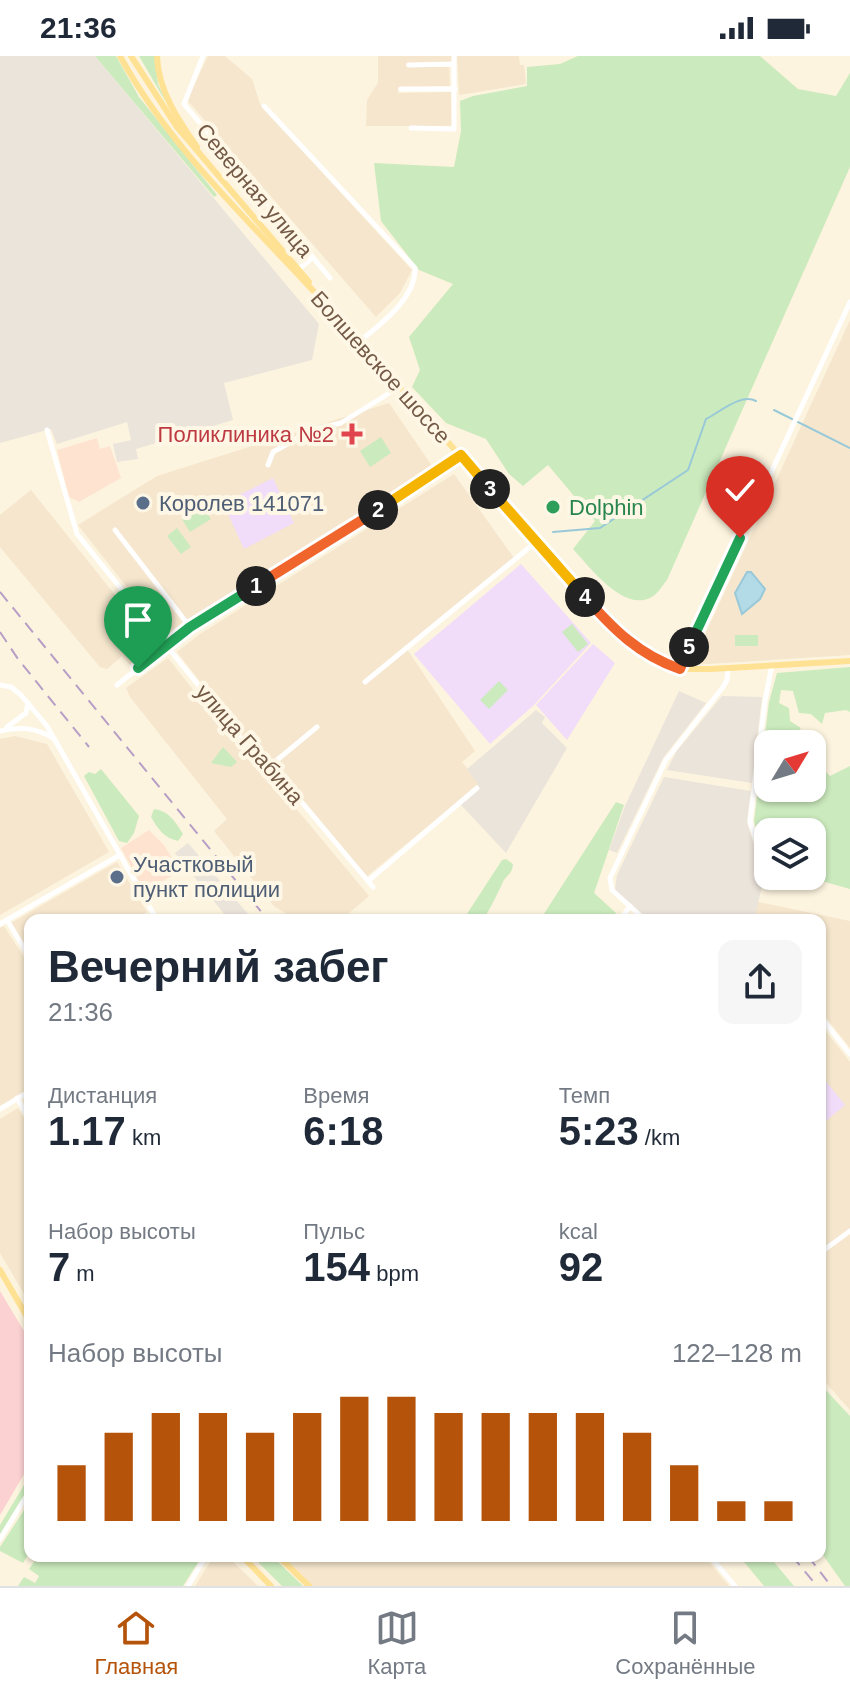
<!DOCTYPE html>
<html lang="ru">
<meta charset="utf-8">
<style>
:root{--surface:#fff;--page:#f6f6f7;--text:#1f2937;--muted:#747a83;--line:#e0e1e3;--accent:#b45309}
body{margin:0;font-family:Helvetica,sans-serif;background:var(--page);color:var(--text);height:100vh;display:flex;flex-direction:column;font-size:30px;white-space:nowrap}
*{box-sizing:border-box;margin:0}
p{font-size:26px;color:var(--muted)}
.icon{flex:none;width:44px;height:44px;fill:none;stroke:currentColor;stroke-width:2;stroke-linecap:round;stroke-linejoin:round}
.map{position:relative;flex:1;overflow:hidden}
.sheet{position:absolute;left:24px;top:858px;width:802px;height:648px;display:flex;flex-direction:column;background:var(--surface);border-radius:16px;box-shadow:0 2px 6px #0004}
.sheet>*{flex:none}
.needle{width:52px;rotate:52deg}
.fabs{position:absolute;left:754px;top:674px;display:grid;gap:16px}
.fabs a{display:grid;place-items:center;width:72px;height:72px;border-radius:16px;background:var(--surface);box-shadow:0 2px 6px #0004;font-size:40px}
.pin{position:absolute;display:grid;place-items:center;width:68px;height:68px;color:#fff;margin:-82px -34px;border-radius:50% 50% 50% 0;rotate:-45deg;box-shadow:0 0 8px #0007}
.pin .icon{rotate:45deg}
.km{position:absolute;width:40px;height:40px;margin:-20px;border-radius:50%;background:#222;color:#fff;font-size:22px;line-height:40px;text-align:center}
.round{display:grid;place-items:center;flex:none;width:84px;height:84px;border-radius:16px;background:var(--page)}
.summary{display:flex;align-items:center;justify-content:space-between;height:136px;padding:0 24px}
h1{font-size:44px;font-weight:600;line-height:60px}
.metrics{display:grid;grid-template-columns:repeat(3,1fr);gap:12px;height:136px;padding:8px 24px}
.metrics div{display:grid;align-content:center}
.metrics b{font-size:40px;font-weight:600}
.metrics small{font-size:22px;font-weight:400}
.metrics p{font-size:22px}
.chart{height:224px;padding:16px 24px}
.chart p{display:flex;justify-content:space-between}
.chart svg{width:100%;height:144px;margin-top:8px;stroke:var(--accent);stroke-width:6}
.status{display:flex;justify-content:space-between;align-items:center;height:56px;padding:0 40px;background:var(--surface);direction:ltr}
.status svg{height:22px;fill:currentColor}
.menu{display:flex;justify-content:space-around;align-items:center;height:112px;border-top:2px solid var(--line);background:var(--surface);font-size:22px;color:var(--muted)}
.menu a{display:grid;justify-items:center;gap:4px}
.menu .selected{color:var(--accent)}
.map>svg:first-child{display:block}
.residential{fill:#f5e6cd}
.commercial{fill:#fee3d1}
.industrial{fill:#ebe4db}
.education{fill:#f1dcf9}
.medical{fill:#fbd1d2}
.green{fill:#cbeabd}
.water{fill:#b3dae7;stroke:#99c9d9;stroke-width:2}
.lines{fill:none;stroke-linecap:round;stroke-linejoin:round}
.stream{stroke:#99c9d9;stroke-width:2}
.minor{stroke:#fff;stroke-width:5}
.major{stroke:#ffe194;stroke-width:6}
.rail{stroke:#b79ec6;stroke-width:2;stroke-dasharray:12 8;stroke-linecap:butt}
.split-1-casing{stroke:#fff;stroke-width:16}
.split-2-casing{stroke:#fff;stroke-width:16}
.split-3-casing{stroke:#fff;stroke-width:16}
.split-4-casing{stroke:#fff;stroke-width:16}
.split-5-casing{stroke:#fff;stroke-width:16}
.split-6-casing{stroke:#fff;stroke-width:16}
.split-1{stroke:#22a559;stroke-width:10}
.split-2{stroke:#f0652b;stroke-width:10}
.split-3{stroke:#f5b400;stroke-width:10}
.split-4{stroke:#f5b400;stroke-width:10}
.split-5{stroke:#f0652b;stroke-width:10}
.split-6{stroke:#22a559;stroke-width:10}
.health-dot{fill:#e0444e;stroke:#fff7e6;stroke-width:3}
.service-dot{fill:#5c6f8a;stroke:#fff7e6;stroke-width:3}
.leisure-dot{fill:#2e9e5b;stroke:#fff7e6;stroke-width:3}
.labels{text-anchor:middle;stroke-width:8;stroke-linejoin:round;paint-order:stroke}
.street-label{font-size:22px;fill:#745a46;stroke:#fff7e6}
.health-label{font-size:22px;fill:#be3a42;stroke:#fff7e6;text-anchor:end}
.service-label{font-size:22px;fill:#4e5e75;stroke:#fff7e6;text-anchor:start}
.leisure-label{font-size:22px;fill:#27864d;stroke:#fff7e6;text-anchor:start}
</style>
<div class="status"><b>21:36</b><svg viewBox="0 0 49 12"><path d="M0 12V9h3v3zM5 12V6h3v6zM10 12V3h3v9zM15 12V0h3v12zM26 1h20v11H26zM47 4h2v5h-2z"/></svg></div>
<div class="map">
<svg width="850" height="1530" viewBox="0 0 850 1530">
<rect width="100%" height="100%" fill="#fdf4df"/>
<g class="residential">
<polygon points="208,0 225,0 252,23 260,48 272,62 412,214 400,237 376,261 187,44"/>
<polygon points="378,0 452,0 452,7 406,7 406,11 449,11 450,30 398,31 398,37 451,36 452,70 366,70 367,44 378,27"/>
<polygon points="457,0 519,0 520,9 524,9 526,28 459,39"/>
<polygon points="850,264 850,599 691,609"/>
<polygon points="389,347 432,410 406,430 166,581 78,469 157,420"/>
<polygon points="454,418 514,502 407,593 475,695 462,706 479,728 366,821 267,703 256,697 177,596 200,578"/>
<polygon points="31,434 155,589 130,609 122,600 107,613 100,611 0,491 0,459"/>
<polygon points="168,602 251,707 264,714 369,840 341,864 296,864 274,850 214,775 227,763 130,641 126,632"/>
<polygon points="15,680 47,688 109,796 0,859 0,683"/>
<polygon points="117,806 147,856 134,863 132,860 126,864 30,864 30,898 11,867"/>
<polygon points="758,846 850,865 850,992 820,954 820,864 753,864"/>
<polygon points="4,870 30,911 30,1033 0,1051 0,872"/>
<polygon points="820,968 850,1006 850,1354 820,1320"/>
<polygon points="18,1052 30,1073 30,1248 0,1197 0,1063"/>
<polygon points="214,1500 227,1500 258,1530 195,1530"/>
<polygon points="282,1500 704,1500 729,1530 313,1530"/>
</g>
<g class="commercial">
<polygon points="97,382 100,393 110,390 121,422 79,446 69,441 57,394"/>
<polygon points="149,774 164,789 180,815 145,836 121,792"/>
</g>
<g class="industrial">
<polygon points="0,0 95,0 319,268 312,304 224,327 233,364 136,393 138,403 117,406 113,388 131,384 127,366 57,388 51,373 0,387"/>
<polygon points="679,635 706,647 663,702 617,797 609,794 625,750"/>
<polygon points="722,640 762,641 752,727 667,714 676,696"/>
<polygon points="536,654 545,661 542,667 567,692 506,797 461,749 478,728 467,713"/>
<polygon points="664,721 751,735 747,766 764,822 754,864 649,864 615,834 617,819"/>
<polygon points="188,787 253,864 229,864 175,797"/>
</g>
<g class="education">
<polygon points="273,422 294,467 244,493 223,447"/>
<polygon points="521,508 591,587 534,649 490,688 414,598"/>
<polygon points="593,588 615,607 567,684 536,649"/>
<polygon points="820,1018 845,1049 820,1070"/>
</g>
<polygon class="medical" points="0,1235 30,1285 30,1408 0,1459"/>
<g class="green">
<polygon points="95,0 116,0 139,41 217,139 214,141"/>
<polygon points="139,0 155,0 158,28 167,48"/>
<path d="M578 0H760L798 33 836 40 850 17V111L667 524C662 530 657 539 650 542 622 555 590 511 573 493L595 465 548 409 523 430 509 418 486 383 446 367 412 331 420 314 409 281 453 228 419 214 381 165 374 107 454 111 461 75 460 45 473 40 527 30V11L560 8Z"/>
<polygon points="381,381 391,397 370,411 360,395"/>
<polygon points="203,451 211,463 190,476 182,463"/>
<polygon points="177,472 191,491 181,498 167,480"/>
<polygon points="572,568 588,588 578,596 562,576"/>
<rect x="735" y="579" width="23" height="11"/>
<polygon points="850,611 850,656 846,654 825,657 822,668 811,658 799,657 793,635 781,634 779,647 789,652 790,665 801,672 792,683 793,688 768,688 768,732 812,732 812,702 830,720 850,710 850,833 804,820 812,820 812,776 768,776 768,810 754,765 769,646 777,617"/>
<polygon points="499,625 508,634 489,653 480,644"/>
<polygon points="223,691 237,706 231,711 211,707"/>
<polygon points="101,713 139,760 134,777 127,787 119,785 84,720 89,716 95,718"/>
<polygon points="616,746 624,749 594,837 616,857 612,864 540,864"/>
<path d="M154 753C169 755 175 765 183 778L178 785C164 782 158 773 151 761Z"/>
<path d="M506 803 513 808C512 819 507 818 503 826 497 839 491 851 483 864H463L502 804Z"/>
<polygon points="820,1328 850,1360 850,1530 845,1530 820,1495"/>
<polygon points="30,1419 30,1432 0,1480 0,1469"/>
<polygon points="30,1445 30,1496 23,1507 0,1495 0,1491"/>
<polygon points="38,1500 202,1500 183,1530 18,1530 24,1521 35,1527 39,1520 29,1513"/>
<polygon points="252,1500 272,1500 303,1530 282,1530"/>
<polygon points="739,1500 769,1500 794,1530 764,1530"/>
</g>
<polygon class="water" points="747,516 751,516 765,533 760,543 742,558 735,537"/>
<g class="lines">
<g class="stream">
<polyline points="774,354 850,392"/>
<path d="M553 476 600 472 688 414 706 363C720 356 741 337 756 345"/>
</g>
<g class="minor">
<polyline points="203,0 184,48 330,222"/>
<polyline points="409,9 454,8"/>
<polyline points="401,33 455,33"/>
<path d="M264 50 415 212C416 243 380 268 359 286"/>
<polyline points="411,72 454,73 454,0"/>
<polyline points="299,213 312,202"/>
<polyline points="47,374 77,478 256,701 268,706 373,831"/>
<polyline points="268,409 273,396 312,374 341,367 399,331"/>
<polyline points="115,474 190,571"/>
<polyline points="680,613 850,246"/>
<polyline points="365,626 536,486"/>
<polyline points="0,629 11,631 21,639 47,670 157,864"/>
<polyline points="117,629 190,571 460,399"/>
<polyline points="7,671 26,657 28,647"/>
<path d="M0 675C21 671 34 671 53 682"/>
<polyline points="271,709 317,671"/>
<polyline points="767,821 750,765 765,645 772,609"/>
<polyline points="368,825 477,732"/>
<polyline points="7,864 30,902"/>
<polyline points="620,864 630,850"/>
<polyline points="645,864 612,834 610,822 666,704 723,631 727,624 728,612"/>
<polyline points="0,868 120,799"/>
<polyline points="820,960 850,998"/>
<polyline points="17,1042 30,1065"/>
<polyline points="0,1053 30,1035"/>
<polyline points="820,1197 850,1175"/>
<polyline points="0,1483 30,1434"/>
<polyline points="710,1500 735,1530"/>
<polyline points="188,1530 206,1500"/>
</g>
<g class="major">
<path d="M120 0C173 97 256 171 329 252 423 357 515 462 608 567L641 596 680 613H711L850 605"/>
<polyline points="131,0 177,71 309,226"/>
<path d="M157 0C158 34 178 64 197 91"/>
<polyline points="0,1214 30,1266"/>
<polyline points="242,1500 271,1530"/>
<polyline points="278,1500 309,1530"/>
</g>
<g class="rail">
<polyline points="0,536 268,864"/>
<polyline points="0,576 18,603 89,691"/>
<polyline points="792,1500 817,1530"/>
<polyline points="808,1500 831,1530"/>
</g>
</g>
<g class="lines">
<defs>
<polyline id="split-1" points="138,612 190,571 256,530"/>
<polyline id="split-2" points="256,530 378,454"/>
<polyline id="split-3" points="378,454 461,399 490,433"/>
<polyline id="split-4" points="490,433 585,541"/>
<path id="split-5" d="M585 541C613 573 639 599 680 613L689 591"/>
<polyline id="split-6" points="689,591 740,482"/>
</defs>
<use href="#split-1" class="split-1-casing"/>
<use href="#split-2" class="split-2-casing"/>
<use href="#split-3" class="split-3-casing"/>
<use href="#split-4" class="split-4-casing"/>
<use href="#split-5" class="split-5-casing"/>
<use href="#split-6" class="split-6-casing"/>
<use href="#split-1" class="split-1"/>
<use href="#split-2" class="split-2"/>
<use href="#split-3" class="split-3"/>
<use href="#split-4" class="split-4"/>
<use href="#split-5" class="split-5"/>
<use href="#split-6" class="split-6"/>
</g>
<path class="health-dot" d="M348 366h8v8h8v8h-8v8h-8v-8h-8v-8h8z"/>
<g class="service-dot">
<circle cx="143" cy="447" r="8"/>
<circle cx="117" cy="821" r="8"/>
</g>
<circle class="leisure-dot" cx="553" cy="451" r="8"/>
<g class="labels">
<g class="street-label">
<text transform="translate(255 134) rotate(50)" y="8">Северная улица</text>
<text transform="translate(381 311) rotate(48)" y="8">Болшевское шоссе</text>
<text transform="translate(250 688) rotate(49)" y="8">улица Грабина</text>
</g>
<g class="health-label">
<text x="334" y="386">Поликлиника №2</text>
</g>
<g class="service-label">
<text x="159" y="455">Королев 141071</text>
<text x="133" y="816">Участковый<tspan x="133" dy="25">пункт полиции</tspan></text>
</g>
<g class="leisure-label">
<text x="569" y="459">Dolphin</text>
</g>
</g>
</svg>
<div class="fabs">
<a><svg class="needle" viewBox="-14 -14 28 28"><path d="M0-13l5 13h-10z" fill="#e53935"/><path d="M0 13l5-13h-10z" fill="#747a83"/></svg></a>
<a><svg class="icon" aria-label="layers" viewBox="0 0 24 24"><path d="M12 4l9 5-9 5-9-5zM3 14l9 5 9-5"/></svg></a>
</div>
<div class="pin" style="left:138px;top:612px;background:#1e9e55"><svg class="icon" aria-label="arrive" viewBox="0 0 24 24"><path d="M6 21V4h12l-3 4 3 4H6"/></svg></div>
<div class="pin" style="left:740px;top:482px;background:#d93025"><svg class="icon" aria-label="check" viewBox="0 0 24 24"><path d="M5 12l5 5 9-10"/></svg></div>
<b class="km" style="left:256px;top:530px">1</b>
<b class="km" style="left:378px;top:454px">2</b>
<b class="km" style="left:490px;top:433px">3</b>
<b class="km" style="left:585px;top:541px">4</b>
<b class="km" style="left:689px;top:591px">5</b>
<section class="sheet">
<div class="summary"><div><h1>Вечерний забег</h1><p>21:36</p></div><a class="round"><svg class="icon" aria-label="share" viewBox="0 0 24 24"><path d="M12 15V3M7 8l5-5 5 5M5 13v7h14v-7"/></svg></a></div>
<div class="metrics">
<div><p>Дистанция</p><b>1.17<small> km</small></b></div>
<div><p>Время</p><b>6:18</b></div>
<div><p>Темп</p><b>5:23<small> /km</small></b></div>
</div>
<div class="metrics">
<div><p>Набор высоты</p><b>7<small> m</small></b></div>
<div><p>Пульс</p><b>154<small> bpm</small></b></div>
<div><p>kcal</p><b>92</b></div>
</div>
<div class="chart"><p><span>Набор высоты</span>122–128 m</p>
<svg viewBox="0 0 160 44" preserveAspectRatio="none"><path d="M5 44V27M15 44V17M25 44V11M35 44V11M45 44V17M55 44V11M65 44V6M75 44V6M85 44V11M95 44V11M105 44V11M115 44V11M125 44V17M135 44V27M145 44V38M155 44V38"/></svg>
</div>
</section>
</div>
<nav class="menu">
<a class="selected"><svg class="icon" aria-label="home" viewBox="0 0 24 24"><path d="M3 11l9-7 9 7M6 9v11h12V9"/></svg>Главная</a>
<a><svg class="icon" aria-label="map" viewBox="0 0 24 24"><path d="M3 6l6-2 6 2 6-2v14l-6 2-6-2-6 2zM9 4v14M15 6v14"/></svg>Карта</a>
<a><svg class="icon" aria-label="saved" viewBox="0 0 24 24"><path d="M7 4h10v16l-5-4-5 4z"/></svg>Сохранённые</a>
</nav>
